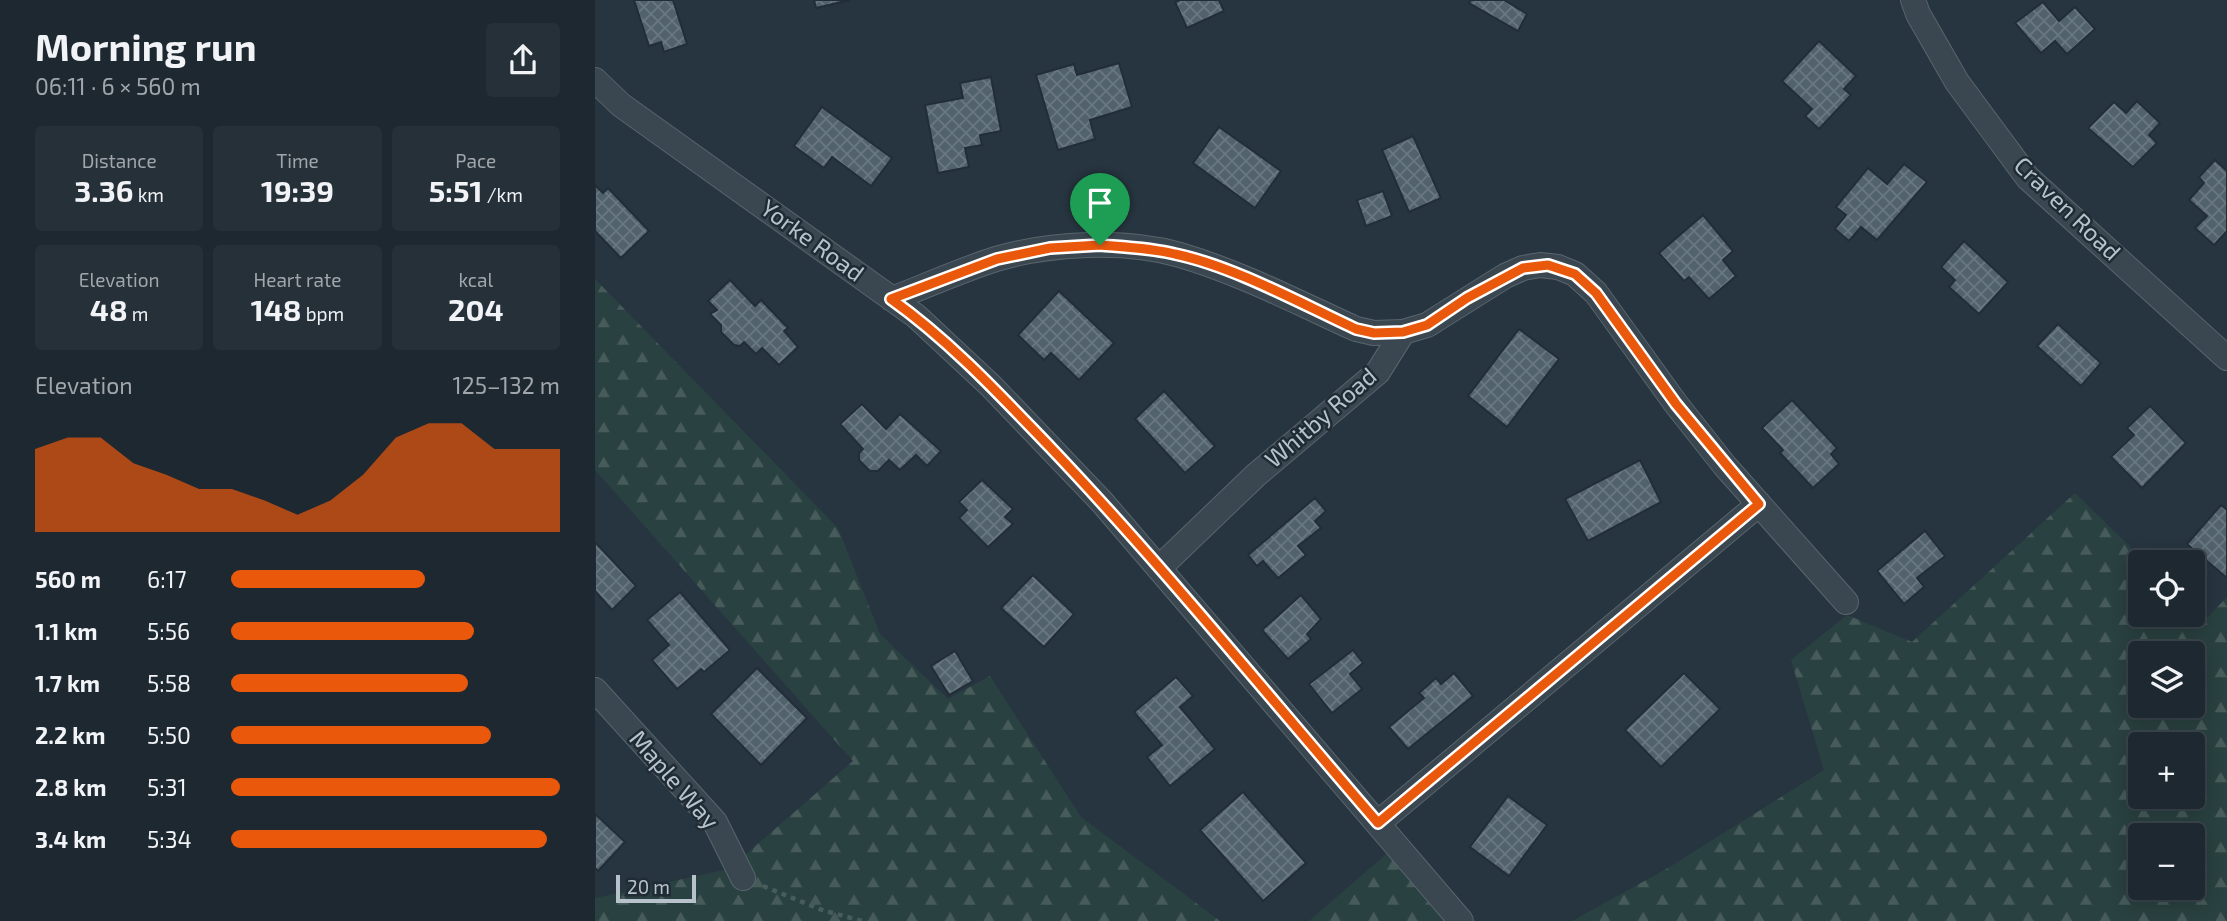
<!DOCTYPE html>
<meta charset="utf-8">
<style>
:root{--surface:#1d2830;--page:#253038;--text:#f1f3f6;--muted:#a0a6ab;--line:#3b444c;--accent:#ea580c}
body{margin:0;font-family:"Exo 2",sans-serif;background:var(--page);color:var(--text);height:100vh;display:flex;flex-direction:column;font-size:26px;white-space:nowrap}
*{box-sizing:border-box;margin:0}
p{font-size:23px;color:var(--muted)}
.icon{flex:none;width:38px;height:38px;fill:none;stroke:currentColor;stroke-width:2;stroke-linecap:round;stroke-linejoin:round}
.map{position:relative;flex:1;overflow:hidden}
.drawer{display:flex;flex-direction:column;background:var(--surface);width:595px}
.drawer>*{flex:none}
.controls{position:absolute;left:1533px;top:550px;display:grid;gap:14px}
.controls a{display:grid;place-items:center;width:77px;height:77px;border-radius:7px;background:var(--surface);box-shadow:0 4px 18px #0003,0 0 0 2px var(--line);font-size:35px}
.scale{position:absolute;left:21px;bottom:18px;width:80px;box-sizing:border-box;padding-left:7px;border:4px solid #b8c2ca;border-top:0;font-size:19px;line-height:24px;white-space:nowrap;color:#b8c2ca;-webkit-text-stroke:5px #202c35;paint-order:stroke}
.pin{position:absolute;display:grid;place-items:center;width:60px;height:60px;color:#fff;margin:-72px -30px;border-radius:50% 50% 50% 0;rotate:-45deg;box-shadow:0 0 7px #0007}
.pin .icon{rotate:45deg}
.round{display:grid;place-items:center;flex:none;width:74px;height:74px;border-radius:7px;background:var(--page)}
.overview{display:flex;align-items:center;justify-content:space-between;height:119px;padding:0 35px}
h1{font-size:38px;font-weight:700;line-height:52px}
.figures{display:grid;grid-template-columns:repeat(3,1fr);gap:10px;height:119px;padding:7px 35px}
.figures div{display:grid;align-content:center;border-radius:7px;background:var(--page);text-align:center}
.figures b{font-size:30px;font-weight:700}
.figures small{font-size:19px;font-weight:400}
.figures p{font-size:19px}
.chart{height:196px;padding:14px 35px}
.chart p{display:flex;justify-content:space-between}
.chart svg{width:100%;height:126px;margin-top:7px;fill:var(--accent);opacity:.7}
ul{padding:0 35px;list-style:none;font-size:23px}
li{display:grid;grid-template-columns:112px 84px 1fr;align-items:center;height:52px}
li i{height:18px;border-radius:9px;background:var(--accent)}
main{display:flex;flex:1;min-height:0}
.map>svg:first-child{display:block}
.forest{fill:url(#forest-firs);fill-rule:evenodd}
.building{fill:url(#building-cross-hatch);stroke:#222e37;stroke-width:2}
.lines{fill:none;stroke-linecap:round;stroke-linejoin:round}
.minor-casing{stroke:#59656d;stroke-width:26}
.path{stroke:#475d5c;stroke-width:4.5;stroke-dasharray:5 5;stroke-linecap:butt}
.minor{stroke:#3b4750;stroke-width:24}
.route-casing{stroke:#fff;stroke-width:14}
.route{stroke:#ea580c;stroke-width:9}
.labels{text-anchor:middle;stroke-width:5;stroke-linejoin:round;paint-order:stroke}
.street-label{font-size:24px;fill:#b8c2ca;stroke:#202c35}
</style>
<main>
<section class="drawer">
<div class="overview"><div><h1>Morning run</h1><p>06:11 · 6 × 560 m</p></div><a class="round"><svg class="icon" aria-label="share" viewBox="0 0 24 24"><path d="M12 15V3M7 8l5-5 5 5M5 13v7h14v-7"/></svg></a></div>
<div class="figures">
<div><p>Distance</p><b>3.36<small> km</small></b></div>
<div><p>Time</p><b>19:39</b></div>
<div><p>Pace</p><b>5:51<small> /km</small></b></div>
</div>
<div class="figures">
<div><p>Elevation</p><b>48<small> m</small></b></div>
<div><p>Heart rate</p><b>148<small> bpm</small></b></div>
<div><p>kcal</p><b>204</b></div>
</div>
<div class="chart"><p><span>Elevation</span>125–132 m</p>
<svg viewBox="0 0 160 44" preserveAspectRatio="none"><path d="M0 44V15L10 11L20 11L30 20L40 24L50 29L60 29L70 33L80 38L90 33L100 24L110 11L120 6L130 6L140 15L150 15L160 15V44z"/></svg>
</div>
<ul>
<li><b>560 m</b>6:17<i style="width:59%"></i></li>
<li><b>1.1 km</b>5:56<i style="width:74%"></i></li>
<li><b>1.7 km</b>5:58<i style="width:72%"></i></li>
<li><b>2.2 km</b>5:50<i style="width:79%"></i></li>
<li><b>2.8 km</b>5:31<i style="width:100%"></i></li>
<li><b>3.4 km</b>5:34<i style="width:96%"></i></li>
</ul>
</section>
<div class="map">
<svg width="1632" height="921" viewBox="0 0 1632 921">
<defs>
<pattern id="forest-firs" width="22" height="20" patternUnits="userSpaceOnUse" patternTransform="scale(1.75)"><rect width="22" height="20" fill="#294140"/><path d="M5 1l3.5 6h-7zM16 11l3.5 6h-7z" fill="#465b5a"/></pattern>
<pattern id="building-cross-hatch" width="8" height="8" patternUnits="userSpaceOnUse" patternTransform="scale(1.75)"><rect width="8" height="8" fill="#52626c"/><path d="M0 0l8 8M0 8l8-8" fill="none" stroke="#697780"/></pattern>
</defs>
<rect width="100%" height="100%" fill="#273540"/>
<g class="forest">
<polygon points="0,279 243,528 285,634 353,699 395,676 486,817 625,921 0,921 0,898 134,869 258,761 0,470"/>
<path d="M1480 493 1551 562H1545V614H1598V607L1611 619 1632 597V921H977L1073 868 1229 770 1196 660 1252 615 1317 642ZM1545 653H1598V705H1545ZM1545 744H1598V796H1545ZM1545 835H1598V887H1545Z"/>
<polygon points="803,844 868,921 714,921"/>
</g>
<g class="building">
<polygon points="39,0 78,0 92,44 69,52 66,42 54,46"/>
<polygon points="219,0 255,0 221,8"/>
<polygon points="585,0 624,0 629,11 592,28 580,2"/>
<polygon points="876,0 909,0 932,14 923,31 874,3"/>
<polygon points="1448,2 1464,21 1480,7 1500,29 1472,54 1460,41 1446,53 1420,23"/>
<polygon points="1224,41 1261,76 1249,89 1256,95 1224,129 1210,116 1217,109 1187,81"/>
<polygon points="524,63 537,107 495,120 500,139 463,150 441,75 479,64 482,75"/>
<polygon points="396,77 406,131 385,135 387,145 370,148 374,167 343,173 330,105 368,98 365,83"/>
<polygon points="1542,101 1565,123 1554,135 1562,143 1538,167 1493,128 1519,102 1531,113"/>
<polygon points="227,107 297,158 276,186 237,157 229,168 199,146"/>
<polygon points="624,127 686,171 660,208 598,163"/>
<polygon points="818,136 846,198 814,212 787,150"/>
<polygon points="1620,160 1632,171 1632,231 1619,245 1600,228 1612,216 1594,200 1609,183 1604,177"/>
<polygon points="1309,164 1332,182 1282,240 1266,227 1254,241 1240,229 1251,215 1241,207 1273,168 1292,184"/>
<polygon points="0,185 8,193 13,188 54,231 26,258 0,231"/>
<polygon points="788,191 797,216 771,226 762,200"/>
<polygon points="1108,215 1138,251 1128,260 1141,276 1114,299 1094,277 1089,281 1064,253"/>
<polygon points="1369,241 1413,282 1384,314 1354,287 1360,280 1346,267"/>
<polygon points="135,280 160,306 166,300 193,328 189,331 203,347 184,365 167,348 161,354 149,342 145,346 139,345 126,332 126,325 115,314 122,310 113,301"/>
<polygon points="464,291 519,343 484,380 456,353 449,360 423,335"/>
<polygon points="1463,324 1506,363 1486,386 1442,346"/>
<polygon points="924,329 964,359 912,427 873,396"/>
<polygon points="569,391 620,446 590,473 540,419"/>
<polygon points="1197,400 1242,448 1236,454 1244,464 1218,488 1185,453 1188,450 1167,428"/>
<polygon points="267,404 291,429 305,414 346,451 332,466 321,455 305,470 294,460 283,471 275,471 264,460 264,453 268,449 245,424"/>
<polygon points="1555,406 1591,443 1547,488 1516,457 1539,435 1532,428"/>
<polygon points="1045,460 1066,502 993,541 970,499"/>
<polygon points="387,480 418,509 410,517 418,524 393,547 364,518 372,510 364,502"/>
<polygon points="720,498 731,511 720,521 726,528 703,546 711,555 683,578 668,561 662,566 653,555"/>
<polygon points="1626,505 1632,510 1632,578 1592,544"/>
<polygon points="1330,531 1350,556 1322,578 1329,587 1309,604 1282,571"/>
<polygon points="0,542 41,586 17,610 0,591"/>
<polygon points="438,575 479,614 449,647 406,608"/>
<polygon points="85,592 135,650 109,672 106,669 82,689 57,660 74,645 52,620"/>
<polygon points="706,595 726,619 712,634 716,639 693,659 667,630"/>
<polygon points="758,650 768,663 755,674 767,689 737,713 714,684"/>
<polygon points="360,651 378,681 354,695 336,666"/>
<polygon points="162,668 212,718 166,765 116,714"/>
<polygon points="859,673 878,696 813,749 794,727 829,698 824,693 841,678 846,684"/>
<polygon points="1089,673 1125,709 1066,767 1030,730"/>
<polygon points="581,677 598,696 585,707 620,749 575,786 552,757 567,745 539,712"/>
<polygon points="648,792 711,863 668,901 605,830"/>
<polygon points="913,796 952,825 914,876 875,847"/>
<polygon points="0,814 30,842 3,871 0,868"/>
</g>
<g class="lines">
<defs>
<g id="minor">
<polyline points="1318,0 1323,14 1362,82 1433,178 1632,358"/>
<polyline points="0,80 26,105 321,316 396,386 507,502 866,921"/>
<path d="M297 299C331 286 366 270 401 259 455 243 530 239 585 255 646 273 704 303 761 329L779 333 808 332"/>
<polyline points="564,568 661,475 783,372 808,332 832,325 910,276 928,268 945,265 963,267 980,274 1001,293 1081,404 1130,466 1251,602"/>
<polyline points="0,690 120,822 148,878"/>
<polyline points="783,823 1164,504"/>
</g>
</defs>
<use href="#minor" class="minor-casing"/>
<polyline class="path" points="168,886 227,910 267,921"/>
<use href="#minor" class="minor"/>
</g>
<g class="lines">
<defs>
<path id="route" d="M505 245C530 247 556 248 580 254 638 266 707 304 761 329L779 333 808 332 832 325 872 298 928 268 953 265 980 274 1001 293 1081 404 1164 504 783 823C674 697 569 567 455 447 405 395 355 341 296 299L402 259 455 248Z"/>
</defs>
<use href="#route" class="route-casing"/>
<use href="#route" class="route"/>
</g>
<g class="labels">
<g class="street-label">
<text transform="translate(1472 209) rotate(44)" y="8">Craven Road</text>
<text transform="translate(217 241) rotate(36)" y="8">Yorke Road</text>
<text transform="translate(726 418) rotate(-41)" y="8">Whitby Road</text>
<text transform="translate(79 780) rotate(49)" y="8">Maple Way</text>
</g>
</g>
</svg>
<div class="controls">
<a><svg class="icon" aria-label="locate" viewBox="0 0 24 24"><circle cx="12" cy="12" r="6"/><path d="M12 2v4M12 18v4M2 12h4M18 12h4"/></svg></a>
<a><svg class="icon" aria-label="layers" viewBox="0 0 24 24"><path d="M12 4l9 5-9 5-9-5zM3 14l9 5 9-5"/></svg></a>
<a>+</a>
<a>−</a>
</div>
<div class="scale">20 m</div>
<div class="pin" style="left:505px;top:245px;background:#1e9e55"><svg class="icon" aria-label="arrive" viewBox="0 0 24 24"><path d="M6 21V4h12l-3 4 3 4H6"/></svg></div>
</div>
</main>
